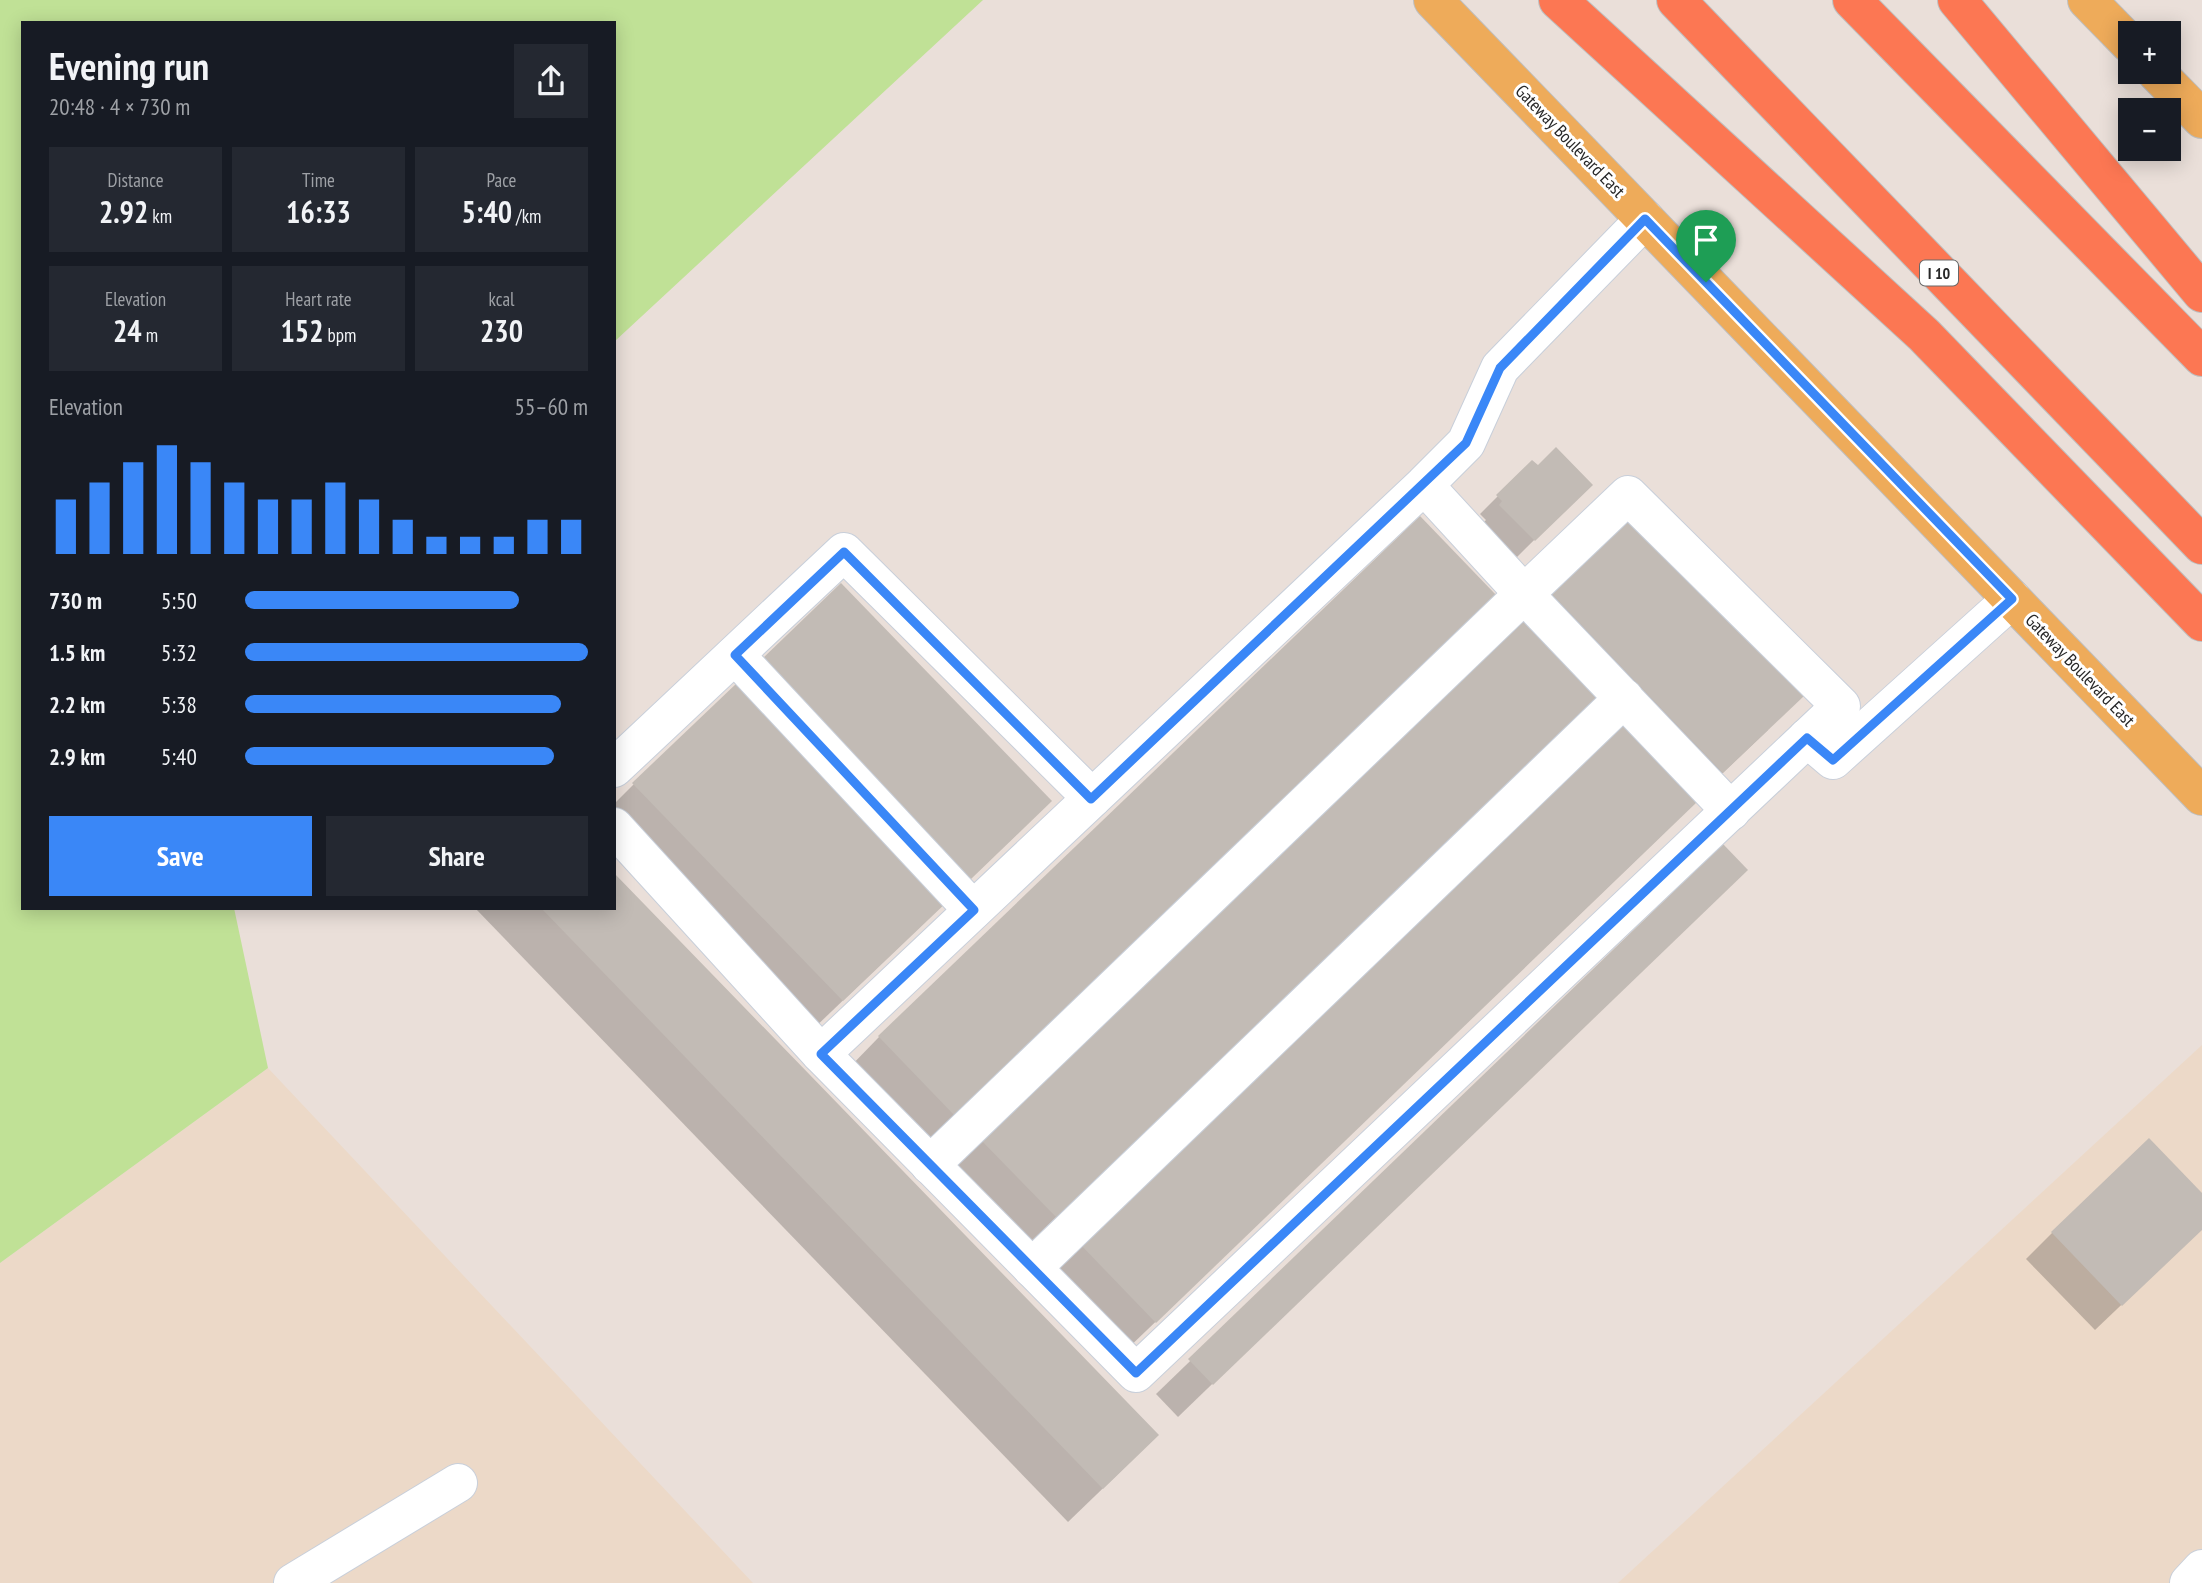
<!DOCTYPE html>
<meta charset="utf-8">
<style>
:root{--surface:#171b24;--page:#242831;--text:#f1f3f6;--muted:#9ea1a6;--accent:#3a87f7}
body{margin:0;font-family:"PT Sans Narrow",sans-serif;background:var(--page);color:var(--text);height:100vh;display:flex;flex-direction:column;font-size:26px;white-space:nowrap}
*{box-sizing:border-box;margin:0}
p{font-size:23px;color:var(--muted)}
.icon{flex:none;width:38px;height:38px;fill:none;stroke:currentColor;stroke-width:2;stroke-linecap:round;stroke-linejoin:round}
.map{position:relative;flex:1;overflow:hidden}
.drawer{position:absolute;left:21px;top:21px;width:595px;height:889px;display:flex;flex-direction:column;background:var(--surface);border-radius:0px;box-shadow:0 4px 18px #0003}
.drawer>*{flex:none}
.fabs{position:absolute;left:2118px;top:21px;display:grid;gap:14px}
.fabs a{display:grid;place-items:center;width:63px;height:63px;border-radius:0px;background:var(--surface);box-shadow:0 4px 18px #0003;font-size:35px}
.pin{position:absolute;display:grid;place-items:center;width:60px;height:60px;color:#fff;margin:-72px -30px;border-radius:50% 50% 50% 0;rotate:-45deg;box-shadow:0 0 7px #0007}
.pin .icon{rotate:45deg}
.round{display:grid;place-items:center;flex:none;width:74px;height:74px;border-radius:0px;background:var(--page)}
.summary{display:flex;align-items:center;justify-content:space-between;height:119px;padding:0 28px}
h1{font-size:38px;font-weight:800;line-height:52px}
.metrics{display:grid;grid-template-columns:repeat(3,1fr);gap:10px;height:119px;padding:7px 28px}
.metrics div{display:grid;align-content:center;border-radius:0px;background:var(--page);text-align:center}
.metrics b{font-size:30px;font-weight:800}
.metrics small{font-size:19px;font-weight:400}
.metrics p{font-size:19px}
.chart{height:196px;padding:14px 28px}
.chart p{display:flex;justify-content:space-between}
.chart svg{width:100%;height:126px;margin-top:7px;stroke:var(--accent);stroke-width:6}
.cta{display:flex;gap:14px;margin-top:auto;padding:14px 28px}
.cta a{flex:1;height:80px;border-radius:0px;background:var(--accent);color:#fff;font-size:28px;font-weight:800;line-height:80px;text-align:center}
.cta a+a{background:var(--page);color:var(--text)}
ul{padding:0 28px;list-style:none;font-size:23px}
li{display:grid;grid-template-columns:112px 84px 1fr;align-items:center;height:52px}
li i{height:18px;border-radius:9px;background:var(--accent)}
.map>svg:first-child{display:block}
.education{fill:#ecd9c8}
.green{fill:#c0e196}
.shadow{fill:#0003}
.building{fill:#c2bbb5}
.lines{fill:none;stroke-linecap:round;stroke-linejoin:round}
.minor-casing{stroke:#c8cfda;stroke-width:40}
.major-casing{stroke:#bebebe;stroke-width:40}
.highway-casing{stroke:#bebebe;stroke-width:40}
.minor{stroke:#fff;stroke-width:38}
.major{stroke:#eeab5a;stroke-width:38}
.highway{stroke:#fc7753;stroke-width:38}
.route-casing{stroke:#fff;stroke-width:14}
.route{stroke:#3a87f7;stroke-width:9}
.labels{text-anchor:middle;stroke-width:6;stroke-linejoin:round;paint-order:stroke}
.shield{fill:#fff;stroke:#686868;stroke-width:2}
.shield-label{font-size:16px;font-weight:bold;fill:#282828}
.street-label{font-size:18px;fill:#282828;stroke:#fff}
</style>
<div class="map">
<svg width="2202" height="1583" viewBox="0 0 2202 1583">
<rect width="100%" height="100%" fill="#eadfd9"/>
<g class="education">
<polygon points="2202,1045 2202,1583 1618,1583"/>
<polygon points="268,1068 753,1583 0,1583 0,1263"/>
</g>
<polygon class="green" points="0,0 983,0 614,342 614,23 23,23 23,908 234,908 268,1068 0,1263"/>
<g class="shadow">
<polygon points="1532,462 1538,468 1590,485 1517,557 1483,523 1486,520 1480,514"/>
<polygon points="1550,592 1768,730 1693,801 1661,836 1121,1355 1045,1277 1562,731 1022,1250 947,1173"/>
<polygon points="1495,596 920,1149 846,1071 879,1037"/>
<polygon points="634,784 1016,835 809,1033 614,833 614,804"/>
<polygon points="1723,846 1711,903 1178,1417 1156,1394"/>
<polygon points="475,908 614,908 1123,1469 1068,1522"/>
<polygon points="2202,1196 2202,1228 2095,1330 2026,1259 2052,1233"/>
</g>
<g class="building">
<polygon points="1556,447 1593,485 1535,541 1499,505 1502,501 1496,495 1532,460 1538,465"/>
<polygon points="1629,514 1804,696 1723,773 1549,591"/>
<polygon points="1420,516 1497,596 955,1116 878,1036"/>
<polygon points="841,583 1052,801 971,879 760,661"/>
<polygon points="1521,618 1598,698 1057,1218 979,1138"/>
<polygon points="738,682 949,900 843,1001 632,783"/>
<polygon points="1620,722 1697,802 1156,1323 1078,1242"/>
<polygon points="1723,844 1748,870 1213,1385 1188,1359"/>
<polygon points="614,873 1159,1435 1103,1489 541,908 614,908"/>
<polygon points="2149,1138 2202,1193 2202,1230 2122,1306 2051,1232"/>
</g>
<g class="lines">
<defs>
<g id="minor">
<polyline points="1424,485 1524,594 1628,495 1841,706 1136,1373 821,1054 1424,485 1466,443 1500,368 1645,219"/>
<polyline points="735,655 973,910"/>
<polyline points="1807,738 1833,760 2012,599"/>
<polyline points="614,768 844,552 1092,798"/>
<polyline points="614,827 821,1054"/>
<polyline points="930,1165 1524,594 1731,811"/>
<polyline points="1032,1268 1624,698"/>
<polyline points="293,1583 458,1483"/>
<polyline points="2189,1583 2202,1569"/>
</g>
<g id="major">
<polyline points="1433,0 2202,796"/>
<polyline points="2087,0 2130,44"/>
<polyline points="2156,72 2202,119"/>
</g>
<g id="highway">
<polyline points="1558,0 1924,335 2202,622"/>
<polyline points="1676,0 2202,545"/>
<polyline points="1852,0 2202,357"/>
<polyline points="1957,0 2202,293"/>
</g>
</defs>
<use href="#minor" class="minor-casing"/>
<use href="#major" class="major-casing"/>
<use href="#highway" class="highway-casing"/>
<use href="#minor" class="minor"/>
<use href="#major" class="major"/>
<use href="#highway" class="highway"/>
</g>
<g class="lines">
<defs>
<polygon id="route" points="1645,219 2012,599 1833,760 1807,738 1136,1373 821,1054 974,910 735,655 844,552 1091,799 1466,443 1500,368"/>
</defs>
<use href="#route" class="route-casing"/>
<use href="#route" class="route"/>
</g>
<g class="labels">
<rect class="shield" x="1920" y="260.5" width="38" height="25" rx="5"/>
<g class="shield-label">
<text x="1939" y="279">I 10</text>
</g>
<g class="street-label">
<text transform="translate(1570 141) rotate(46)" y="6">Gateway Boulevard East</text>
<text transform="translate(2080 670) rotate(46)" y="6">Gateway Boulevard East</text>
</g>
</g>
</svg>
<div class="fabs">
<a>+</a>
<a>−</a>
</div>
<div class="pin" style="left:1706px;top:282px;background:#1e9e55"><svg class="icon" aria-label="arrive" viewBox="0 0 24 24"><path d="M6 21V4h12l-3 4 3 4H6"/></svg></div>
<section class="drawer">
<div class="summary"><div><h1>Evening run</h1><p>20:48 · 4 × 730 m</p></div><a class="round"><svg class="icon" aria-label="share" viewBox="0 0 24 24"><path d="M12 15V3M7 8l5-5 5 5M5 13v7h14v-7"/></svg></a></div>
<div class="metrics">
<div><p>Distance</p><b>2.92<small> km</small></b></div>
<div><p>Time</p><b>16:33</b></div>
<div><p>Pace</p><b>5:40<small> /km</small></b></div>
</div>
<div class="metrics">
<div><p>Elevation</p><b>24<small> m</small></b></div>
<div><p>Heart rate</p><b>152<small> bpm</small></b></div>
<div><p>kcal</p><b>230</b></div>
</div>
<div class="chart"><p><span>Elevation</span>55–60 m</p>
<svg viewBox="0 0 160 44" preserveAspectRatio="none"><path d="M5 44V25M15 44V19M25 44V12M35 44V6M45 44V12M55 44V19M65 44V25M75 44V25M85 44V19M95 44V25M105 44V32M115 44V38M125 44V38M135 44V38M145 44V32M155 44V32"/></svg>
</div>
<ul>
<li><b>730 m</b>5:50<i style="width:80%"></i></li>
<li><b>1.5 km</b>5:32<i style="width:100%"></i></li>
<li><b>2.2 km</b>5:38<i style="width:92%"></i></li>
<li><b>2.9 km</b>5:40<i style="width:90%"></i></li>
</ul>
<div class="cta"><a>Save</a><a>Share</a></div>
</section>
</div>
